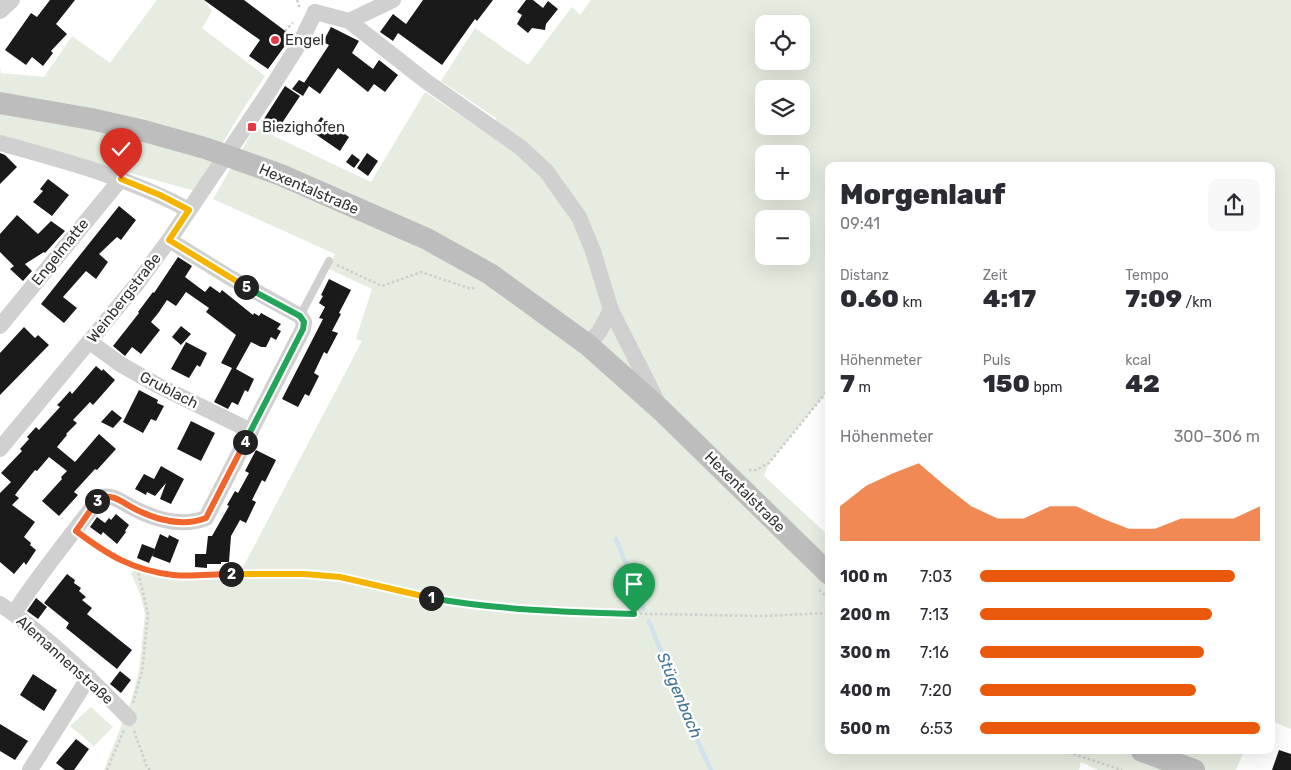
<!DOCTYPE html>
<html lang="de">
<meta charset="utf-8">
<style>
:root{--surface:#fff;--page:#f7f7f7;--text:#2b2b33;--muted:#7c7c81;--accent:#ea580c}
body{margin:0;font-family:Rubik,sans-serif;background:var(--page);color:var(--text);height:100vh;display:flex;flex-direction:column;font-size:19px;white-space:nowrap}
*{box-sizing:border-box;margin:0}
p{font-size:16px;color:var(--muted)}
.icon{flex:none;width:28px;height:28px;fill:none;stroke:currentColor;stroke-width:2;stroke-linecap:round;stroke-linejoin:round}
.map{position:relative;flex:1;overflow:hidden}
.sheet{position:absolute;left:825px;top:162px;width:450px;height:592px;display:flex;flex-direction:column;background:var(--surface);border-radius:10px;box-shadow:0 5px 20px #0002}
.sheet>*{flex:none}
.buttons{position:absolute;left:755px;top:15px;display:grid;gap:10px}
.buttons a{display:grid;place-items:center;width:55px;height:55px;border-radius:10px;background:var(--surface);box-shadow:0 5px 20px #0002;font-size:25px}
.pin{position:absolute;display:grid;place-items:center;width:42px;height:42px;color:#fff;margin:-51px -21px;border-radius:50% 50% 50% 0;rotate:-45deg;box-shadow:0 0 5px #0007}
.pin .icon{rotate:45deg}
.km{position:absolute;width:25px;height:25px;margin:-12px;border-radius:50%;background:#222;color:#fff;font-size:14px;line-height:25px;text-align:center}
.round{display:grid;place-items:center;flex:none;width:52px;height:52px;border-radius:10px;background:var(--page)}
.summary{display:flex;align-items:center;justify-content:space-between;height:85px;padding:0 15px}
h1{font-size:28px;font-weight:800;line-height:38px}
.figures{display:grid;grid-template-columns:repeat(3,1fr);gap:8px;height:85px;padding:5px 15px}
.figures div{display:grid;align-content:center}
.figures b{font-size:25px;font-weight:800}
.figures small{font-size:14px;font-weight:400}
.figures p{font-size:14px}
.chart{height:140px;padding:10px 15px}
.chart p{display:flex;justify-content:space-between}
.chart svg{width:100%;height:90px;margin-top:5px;fill:var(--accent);opacity:.7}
ul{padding:0 15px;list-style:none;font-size:16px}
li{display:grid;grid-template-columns:80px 60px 1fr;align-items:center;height:38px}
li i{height:12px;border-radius:6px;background:var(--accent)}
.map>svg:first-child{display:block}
.green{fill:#e6ecdf;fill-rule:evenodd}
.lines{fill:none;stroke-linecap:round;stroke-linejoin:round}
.stream{stroke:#cfe2ee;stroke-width:4.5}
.building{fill:#1a1a1a}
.path{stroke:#cdcdcd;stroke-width:2.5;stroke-dasharray:2.5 2.5;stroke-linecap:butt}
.service{stroke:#d0d0d0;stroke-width:8}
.minor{stroke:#d0d0d0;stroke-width:16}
.secondary{stroke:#bdbdbd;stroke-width:22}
.split-1-casing{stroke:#fff;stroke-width:10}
.split-2-casing{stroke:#fff;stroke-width:10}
.split-3-casing{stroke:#fff;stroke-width:10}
.split-4-casing{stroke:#fff;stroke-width:10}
.split-5-casing{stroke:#fff;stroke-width:10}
.split-6-casing{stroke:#fff;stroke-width:10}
.split-1{stroke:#22a559;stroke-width:6}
.split-2{stroke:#f5b400;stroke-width:6}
.split-3{stroke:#f0652b;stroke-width:6}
.split-4{stroke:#f0652b;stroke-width:6}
.split-5{stroke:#22a559;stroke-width:6}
.split-6{stroke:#f5b400;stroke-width:6}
.poi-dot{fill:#e63946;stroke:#fff;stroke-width:2}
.labels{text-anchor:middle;stroke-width:5;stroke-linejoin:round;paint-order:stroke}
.poi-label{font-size:15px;fill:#333;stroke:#fff;text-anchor:start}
.street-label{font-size:15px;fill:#333;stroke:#fff}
.water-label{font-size:16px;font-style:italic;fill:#3f7597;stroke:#fff}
</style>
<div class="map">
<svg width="1291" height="770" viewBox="0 0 1291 770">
<rect width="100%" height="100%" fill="#fff"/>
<g class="green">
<polygon points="157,0 204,0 212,11 202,28 265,76 238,117 195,191 0,137 0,67 1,73 44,77 72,36 110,63"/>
<path d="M591 0H1291V729L1271 721V466L1273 458 1271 457V166H1021L1015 163 1012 166H829V389L769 463 764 476 829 536V751H1244L1236 770H1098L1081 762 1079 770H104L131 701 139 671 145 614 140 594 131 573 137 564 173 571H241L362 341 356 339 372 289 329 269 335 254 213 199 255 127 371 182 425 92 485 132 497 119 441 81 475 28 528 65 572 7 580 15ZM764 24H801V61H764ZM764 89H801V126H764ZM764 154H801V191H764ZM764 219H801V256H764Z"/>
<polygon points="91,707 113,727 94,746 70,726"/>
</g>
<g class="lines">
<g class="stream">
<polyline points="616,539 644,609"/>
<polyline points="649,621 690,724 711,770"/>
</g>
</g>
<g class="building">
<polygon points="50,0 75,0 56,24 67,34 51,51 53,53 43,66 32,57 26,65 5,50 31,13 37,17"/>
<polygon points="204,0 244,0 292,36 268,69 249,56 260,40"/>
<polygon points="423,0 493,0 477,21 475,19 442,65 398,33 393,41 380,32 393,14 406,24"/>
<polygon points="526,0 533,0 543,8 548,1 558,9 546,24 545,30 532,28 528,33 517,24 522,15 517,12"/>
<polygon points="331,27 359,41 352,53 373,69 379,60 398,75 385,92 374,84 368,92 338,68 320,94 309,86 303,96 292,89 299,80 305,83 304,83 329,45 323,42"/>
<polygon points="285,86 300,96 282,123 284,124 278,133 262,122"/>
<polygon points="321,117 349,137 340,151 311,131"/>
<polygon points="0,153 5,155 17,167 0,184"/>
<polygon points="367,153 378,161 368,176 357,168"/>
<polygon points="352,154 360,160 354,168 346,162"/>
<polygon points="48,179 69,195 52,216 33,202 43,191 40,189"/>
<polygon points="119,206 136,220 121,240 117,237 99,254 108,262 96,279 86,271 63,297 77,308 64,323 41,304"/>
<polygon points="17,215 38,234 51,221 65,231 45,253 44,252 25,264 32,271 23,281 10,269 14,266 0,252 0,234"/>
<polygon points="178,257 192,266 185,277 205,292 210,286 220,293 222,290 253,315 254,313 259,316 261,313 281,324 277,329 281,331 276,340 271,337 266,347 261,347 251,342 236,369 254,379 248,392 245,390 238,405 232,402 228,409 214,402 232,368 221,363 236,335 206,312 209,308 186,292 176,306 167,300 159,312 151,322 160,330 141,354 132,347 125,356 113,346 139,313 138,312 153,292 154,293"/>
<polygon points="329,279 351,290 339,313 341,314 332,331 338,333 327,354 324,352 314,373 319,376 309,396 305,394 298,407 282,399 323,319 319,318 325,307 319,303 323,296 321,295"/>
<polygon points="181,326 191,334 181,345 172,337"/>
<polygon points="24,327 35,338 38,335 49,345 0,395 0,353"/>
<polygon points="186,342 207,353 200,367 197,365 189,378 171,369"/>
<polygon points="96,366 102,371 103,369 115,380 93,405 90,402 73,420 77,423 66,434 67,435 57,447 75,462 99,434 116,449 97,470 95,469 74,492 78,495 59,516 42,501 62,479 61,477 67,471 49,457 37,471 35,470 18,491 15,495 19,498 12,505 35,522 24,537 31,543 30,545 36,550 26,565 24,562 14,574 0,562 0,493 11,482 1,473 22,451 20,449 29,439 27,437 36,427 39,430 49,419 60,407 57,405 62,400 70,391 72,394"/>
<polygon points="139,390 158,400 157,403 164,406 156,421 151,419 143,433 123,422"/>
<polygon points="112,410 122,418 113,428 101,422"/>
<polygon points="191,421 215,433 201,461 177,449"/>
<polygon points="256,450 276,460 265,482 262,480 252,500 256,502 246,523 240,520 231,536 229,562 221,562 221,564 207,564 207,568 195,567 195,554 206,554 208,536 212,536 229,506 227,505 235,491 238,493 249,473 245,471"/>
<polygon points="161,466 184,479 171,504 160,499 166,483 155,496 147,492 146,495 135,489 144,474 154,479"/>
<polygon points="116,514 129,525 125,531 126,532 117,544 103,532 101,535 90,527 97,517 105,523 109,518 111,520"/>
<polygon points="160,534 168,538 169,535 179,540 170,563 152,556"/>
<polygon points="142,544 155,549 149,563 137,558"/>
<polygon points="67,574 75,580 74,583 81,588 79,591 86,597 82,600 92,608 87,614 132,650 117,669 66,628 69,623 44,603"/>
<polygon points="36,598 47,607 38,619 27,611"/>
<polygon points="120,671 131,680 121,693 110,684"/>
<polygon points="33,674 57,690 44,711 20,695"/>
<polygon points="0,724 28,741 15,760 0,751"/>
<polygon points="76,739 89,749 74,770 65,770 56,763"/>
<polygon points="1279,750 1291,754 1291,770 1272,770"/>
</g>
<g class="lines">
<g class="path">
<polyline points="297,0 300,9"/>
<polyline points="285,31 293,23"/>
<polyline points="337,265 382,286 421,272 471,289 476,287"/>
<polyline points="749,470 756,470 769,463 829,389"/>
<polyline points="87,539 105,553 137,567 174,575 304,574 340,577 431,598 473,606 546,612 763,616 829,613"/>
<polyline points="819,590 829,599"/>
<polyline points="133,703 142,672 148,614 137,567"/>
<polyline points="134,731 147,767 150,770"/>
<polyline points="1064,751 1122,770"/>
<polyline points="107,770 124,730"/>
</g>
<polyline class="service" points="300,316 329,261"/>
<g class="minor">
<polyline points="0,11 12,0"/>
<polyline points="315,12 349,21 427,82 520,147 546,171 579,217 593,251 611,310 658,403"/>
<polyline points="349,21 393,0"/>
<path d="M0 143C65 161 130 178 189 210"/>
<polyline points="0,326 121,179"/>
<polyline points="90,342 120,364 157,385 251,431"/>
<polyline points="588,345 599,332 611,310"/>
<polyline points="0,449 136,285 169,240 268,93 301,41 315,12"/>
<path d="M0 604C47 636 89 677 129 718"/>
<path d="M14 613C40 573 71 536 100 497 114 494 123 503 135 509 157 520 183 527 206 518L303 329 304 322 300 316 229 277 169 240"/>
<polyline points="30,770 89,677"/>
</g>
<g class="secondary">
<polyline points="0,103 91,119 144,131 205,148 281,175 427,239 490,274 588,345 661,410 829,574"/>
<polyline points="1142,751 1194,770"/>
</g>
</g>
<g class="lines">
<defs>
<path id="split-1" d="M431 598C498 610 565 612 634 614"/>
<polyline id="split-2" points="231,574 304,574 340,577 431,598"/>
<path id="split-3" d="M97 501 76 531C108 555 132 570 173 575 191 577 212 574 231 574"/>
<path id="split-4" d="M97 501 100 497C114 494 123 503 135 509 157 520 183 527 206 518L245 442"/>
<polyline id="split-5" points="245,442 303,329 304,322 300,316 246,287"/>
<polyline id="split-6" points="121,179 160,195 189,210 169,240 246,287"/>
</defs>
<use href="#split-1" class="split-1-casing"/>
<use href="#split-2" class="split-2-casing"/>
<use href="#split-3" class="split-3-casing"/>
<use href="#split-4" class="split-4-casing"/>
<use href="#split-5" class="split-5-casing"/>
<use href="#split-6" class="split-6-casing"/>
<use href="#split-1" class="split-1"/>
<use href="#split-2" class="split-2"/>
<use href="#split-3" class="split-3"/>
<use href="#split-4" class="split-4"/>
<use href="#split-5" class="split-5"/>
<use href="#split-6" class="split-6"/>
</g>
<g class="poi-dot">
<circle cx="275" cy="40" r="5"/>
<rect x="247" y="122" width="10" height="10" rx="2.5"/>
</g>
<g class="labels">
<g class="poi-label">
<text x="285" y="45">Engel</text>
<text x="262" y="132">Biezighofen</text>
</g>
<g class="street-label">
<text transform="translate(309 189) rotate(23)" y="5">Hexentalstraße</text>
<text transform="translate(60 252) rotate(-51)" y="5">Engelmatte</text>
<text transform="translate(124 298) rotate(-52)" y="5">Weinbergstraße</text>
<text transform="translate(169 390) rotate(27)" y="5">Grublach</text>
<text transform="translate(745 492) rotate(45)" y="5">Hexentalstraße</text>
<text transform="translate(65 660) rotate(42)" y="5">Alemannenstraße</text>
</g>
<g class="water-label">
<text transform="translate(680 695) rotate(67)" y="6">Stügenbach</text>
</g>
</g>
</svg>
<div class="buttons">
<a><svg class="icon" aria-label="locate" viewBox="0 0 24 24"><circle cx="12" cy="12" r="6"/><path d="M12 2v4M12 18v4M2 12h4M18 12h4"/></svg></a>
<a><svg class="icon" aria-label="layers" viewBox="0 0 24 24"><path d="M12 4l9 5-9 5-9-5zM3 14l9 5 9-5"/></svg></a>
<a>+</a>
<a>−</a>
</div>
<div class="pin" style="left:634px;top:614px;background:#1e9e55"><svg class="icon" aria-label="arrive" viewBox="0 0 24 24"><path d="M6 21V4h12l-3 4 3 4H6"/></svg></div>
<div class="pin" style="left:121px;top:179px;background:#d93025"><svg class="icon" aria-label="check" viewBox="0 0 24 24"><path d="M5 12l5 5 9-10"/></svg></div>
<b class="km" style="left:431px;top:598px">1</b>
<b class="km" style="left:231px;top:574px">2</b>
<b class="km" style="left:97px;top:501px">3</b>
<b class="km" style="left:245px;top:442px">4</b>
<b class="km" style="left:246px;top:287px">5</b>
<section class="sheet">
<div class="summary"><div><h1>Morgenlauf</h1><p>09:41</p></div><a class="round"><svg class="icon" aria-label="share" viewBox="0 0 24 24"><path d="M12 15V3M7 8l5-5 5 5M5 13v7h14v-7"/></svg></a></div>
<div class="figures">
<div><p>Distanz</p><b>0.60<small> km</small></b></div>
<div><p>Zeit</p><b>4:17</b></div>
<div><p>Tempo</p><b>7:09<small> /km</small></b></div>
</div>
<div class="figures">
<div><p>Höhenmeter</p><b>7<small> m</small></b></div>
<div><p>Puls</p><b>150<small> bpm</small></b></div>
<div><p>kcal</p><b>42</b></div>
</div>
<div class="chart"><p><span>Höhenmeter</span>300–306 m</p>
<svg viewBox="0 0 160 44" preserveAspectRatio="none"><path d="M0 44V27L10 17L20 11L30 6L40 17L50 27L60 33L70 33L80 27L90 27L100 33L110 38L120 38L130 33L140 33L150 33L160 27V44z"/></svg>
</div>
<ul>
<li><b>100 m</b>7:03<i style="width:91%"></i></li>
<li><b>200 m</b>7:13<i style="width:83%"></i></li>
<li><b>300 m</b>7:16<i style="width:80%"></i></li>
<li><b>400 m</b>7:20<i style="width:77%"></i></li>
<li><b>500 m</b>6:53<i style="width:100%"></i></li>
</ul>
</section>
</div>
